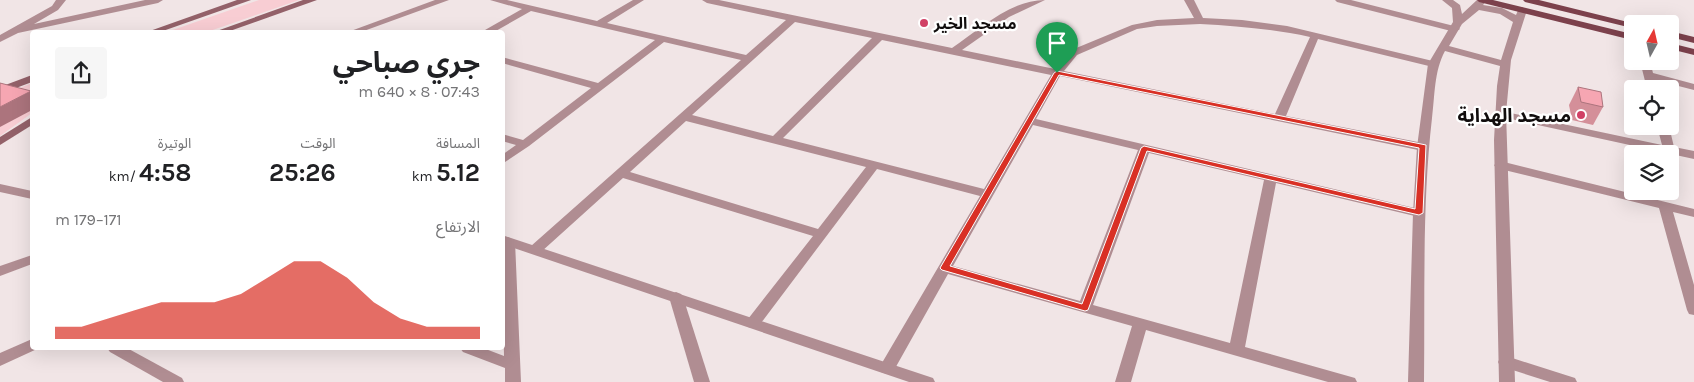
<!DOCTYPE html>
<html lang="ar">
<meta charset="utf-8">
<style>
:root{--surface:#fff;--page:#f6f6f6;--text:#202124;--muted:#757577;--accent:#d93025}
body{margin:0;font-family:Karla,"Noto Sans Arabic",sans-serif;background:var(--page);color:var(--text);direction:rtl;height:100vh;display:flex;flex-direction:column;font-size:19px;white-space:nowrap}
*{box-sizing:border-box;margin:0}
p{font-size:16px;color:var(--muted)}
.icon{flex:none;width:28px;height:28px;fill:none;stroke:currentColor;stroke-width:2;stroke-linecap:round;stroke-linejoin:round}
.map{position:relative;flex:1;overflow:hidden;direction:ltr}
.panel{position:absolute;left:30px;top:30px;width:475px;height:320px;display:flex;flex-direction:column;background:var(--surface);border-radius:5px;box-shadow:0 5px 20px #0002;direction:rtl}
.panel>*{flex:none}
.needle{width:32px;rotate:8deg}
.buttons{position:absolute;left:1624px;top:15px;display:grid;gap:10px}
.buttons a{display:grid;place-items:center;width:55px;height:55px;border-radius:5px;background:var(--surface);box-shadow:0 5px 20px #0002;font-size:25px}
.pin{position:absolute;display:grid;place-items:center;width:42px;height:42px;color:#fff;margin:-51px -21px;border-radius:50% 50% 50% 0;rotate:-45deg;box-shadow:0 0 5px #0007}
.pin .icon{rotate:45deg}
.round{display:grid;place-items:center;flex:none;width:52px;height:52px;border-radius:5px;background:var(--page)}
.headline{display:flex;align-items:center;justify-content:space-between;height:85px;padding:0 25px}
h1{font-size:28px;font-weight:700;line-height:38px}
.figures{display:grid;grid-template-columns:repeat(3,1fr);gap:8px;height:85px;padding:5px 25px}
.figures div{display:grid;align-content:center}
.figures b{font-size:25px;font-weight:700}
.figures small{font-size:14px;font-weight:400}
.figures p{font-size:14px}
.chart{height:140px;padding:10px 25px}
.chart p{display:flex;justify-content:space-between}
.chart svg{width:100%;height:90px;margin-top:5px;fill:var(--accent);opacity:.7}
.map>svg:first-child{display:block}
.green{fill:#f8cdd3}
.lines{fill:none;stroke-linecap:round;stroke-linejoin:round}
.minor{fill:#b08d92;fill-rule:evenodd}
.tertiary{fill:#b08d92;fill-rule:evenodd}
.secondary{fill:#936169;fill-rule:evenodd}
.primary{fill:#7c414c;fill-rule:evenodd}
.wall{fill:#d48f99}
.shaded-wall{fill:#ac747d}
.building{fill:#f6a6b2;stroke:#ac747d}
.route{fill:#d93025;stroke:#fff;fill-rule:evenodd}
.poi-dot{fill:#d14166;stroke:#fff;stroke-width:2}
.labels{text-anchor:middle;stroke-width:4.5;stroke-linejoin:round;paint-order:stroke}
.far-poi-label{font-size:16px;font-weight:bold;fill:#110d0d;stroke:#fff;text-anchor:start}
.poi-label{font-size:19px;font-weight:bold;fill:#110d0d;stroke:#fff;text-anchor:end}
</style>
<div class="map">
<svg width="1694" height="382" viewBox="0 0 1694 382">
<rect width="100%" height="100%" fill="#f1e5e6"/>
<g class="green">
<polygon points="259,0 299,0 207,32 167,32"/>
<polygon points="32,83 32,113 0,136 0,96"/>
</g>
<g class="lines">
<g class="minor">
<polygon points="56,0 66,0 58,10 34,24 145,0 163,0 158,3 18,33 0,42 0,35 52,6"/>
<polygon points="435,0 449,0 361,32 348,32"/>
<path d="M490 0H507L597 21 633 0H644L607 23 746 55 786 20 707 3 702 0H719L952 48C979 30 1010 0 1045 0L1009 17 962 50 1055 69 1069 51 1132 25 1157 20 1194 18 1184 0H1194L1203 18 1242 20 1287 26 1437 62 1438 64 1433 67 1318 39 1286 116 1423 143 1429 147 1423 151 1060 76 1036 119 1419 209 1425 213 1419 217 1276 183 1245 347 1355 378 1357 382H1328L1146 330 1131 382H1115L1132 326 948 274 893 372 887 374 881 372 879 368 980 196 877 169 758 327 753 328 748 327 746 323 748 319 813 236 623 178 541 252H531L529 249 531 246 741 60 664 42 529 146 502 164V155L516 145 502 141V134L523 140 591 88 502 63V57L598 83 655 40 531 11 494 32H484L485 30 522 9ZM795 22 872 38 773 136 692 115ZM1200 24C1237 26 1273 29 1310 37L1275 114 1064 71 1077 55 1137 29 1157 26ZM882 40 1051 75 984 189 783 138ZM686 121 866 167 818 229 630 172ZM1033 125 1138 150 1080 301 953 266ZM1149 153 1264 180 1230 343 1093 305Z"/>
<polygon points="1335,0 1351,0 1458,27 1460,29 1455,32 1337,2"/>
<polygon points="1640,61 1650,61 1653,73 1694,84 1694,90 1655,80 1657,89 1647,89"/>
<polygon points="1501,111 1662,145 1657,126 1669,126 1674,147 1694,151 1694,159 1497,116 1495,114 1497,112"/>
<polygon points="1500,161 1694,209 1694,217 1673,212 1694,285 1694,315 1689,314 1687,310 1659,208 1496,168 1494,165"/>
<polygon points="0,184 32,191 32,199 0,192"/>
<polygon points="508,237 515,241 521,382 505,382 505,368 463,352 460,348 483,348 504,356 502,239"/>
<polygon points="32,255 32,264 0,276 0,266"/>
<polygon points="676,292 681,294 683,297 710,382 694,382 669,297 671,294"/>
<polygon points="32,339 32,348 38,348 37,349 0,366 0,353"/>
<polygon points="107,348 127,348 182,378 184,382 163,382 110,352"/>
<polygon points="1506,356 1575,378 1577,382 1550,382 1500,366 1498,362 1500,358"/>
</g>
<g class="tertiary">
<path d="M1442 0H1453L1460 5 1462 14 1477 0H1487L1483 5 1502 8 1516 15 1519 8 1522 7 1527 10 1511 60 1506 113 1515 382H1499L1494 140 1497 86 1500 66 1445 51C1434 71 1435 95 1432 118 1422 205 1425 294 1424 382H1408L1413 213 1417 147 1428 64 1453 22 1452 8ZM1479 10 1500 14 1513 22 1501 60 1449 46 1462 24Z"/>
<polygon points="502,235 933,378 935,382 909,382 502,244"/>
</g>
<g class="secondary">
<polygon points="237,0 251,0 160,32 147,32"/>
<polygon points="303,0 317,0 227,32 214,32"/>
<polygon points="32,75 32,82 0,94 0,87"/>
<polygon points="32,117 32,125 0,145 0,137"/>
</g>
<g class="primary">
<polygon points="1477,0 1493,0 1632,34 1632,40 1479,2"/>
<polygon points="1523,0 1539,0 1636,24 1632,24 1632,28 1525,2"/>
<polygon points="1670,31 1694,37 1694,43 1670,37"/>
<polygon points="1670,43 1694,49 1694,55 1670,49"/>
</g>
</g>
<polygon class="wall" points="1578,87 1603,107 1593,125 1572,120 1569,105"/>
<polygon class="shaded-wall" points="31,91 32,95 32,110 0,127 0,107"/>
<g class="building">
<polygon points="0,83 31,91 0,107"/>
<polygon points="1578,87 1601,92 1603,107 1581,102"/>
</g>
<path class="route" d="M1057 71 1426 145 1423 213 1419 215 1147 151 1088 310 1085 311 942 270 940 268 1054 73ZM1059 75 1419 148 1415 209 1144 146 1141 148 1082 304 950 266Z"/>
<g class="poi-dot">
<circle cx="924" cy="23" r="5"/>
<circle cx="1581" cy="115" r="5"/>
</g>
<g class="labels">
<g class="far-poi-label">
<text x="934" y="29">مسجد الخير</text>
</g>
<g class="poi-label">
<text x="1571" y="122">مسجد الهداية</text>
</g>
</g>
</svg>
<div class="buttons">
<a><svg class="needle" viewBox="-14 -14 28 28"><path d="M0-13l5 13h-10z" fill="#e53935"/><path d="M0 13l5-13h-10z" fill="#757577"/></svg></a>
<a><svg class="icon" aria-label="locate" viewBox="0 0 24 24"><circle cx="12" cy="12" r="6"/><path d="M12 2v4M12 18v4M2 12h4M18 12h4"/></svg></a>
<a><svg class="icon" aria-label="layers" viewBox="0 0 24 24"><path d="M12 4l9 5-9 5-9-5zM3 14l9 5 9-5"/></svg></a>
</div>
<div class="pin" style="left:1057px;top:73px;background:#1e9e55"><svg class="icon" aria-label="arrive" viewBox="0 0 24 24"><path d="M6 21V4h12l-3 4 3 4H6"/></svg></div>
<section class="panel">
<div class="headline"><div><h1>جري صباحي</h1><p>07:43 · 8 × 640 m</p></div><a class="round"><svg class="icon" aria-label="share" viewBox="0 0 24 24"><path d="M12 15V3M7 8l5-5 5 5M5 13v7h14v-7"/></svg></a></div>
<div class="figures">
<div><p>المسافة</p><b>5.12<small> km</small></b></div>
<div><p>الوقت</p><b>25:26</b></div>
<div><p>الوتيرة</p><b>4:58<small> /km</small></b></div>
</div>
<div class="chart"><p><span>الارتفاع</span>171–179 m</p>
<svg viewBox="0 0 160 44" preserveAspectRatio="none"><path d="M0 44V38L10 38L20 34L30 30L40 26L50 26L60 26L70 22L80 14L90 6L100 6L110 14L120 26L130 34L140 38L150 38L160 38V44z"/></svg>
</div>
</section>
</div>
